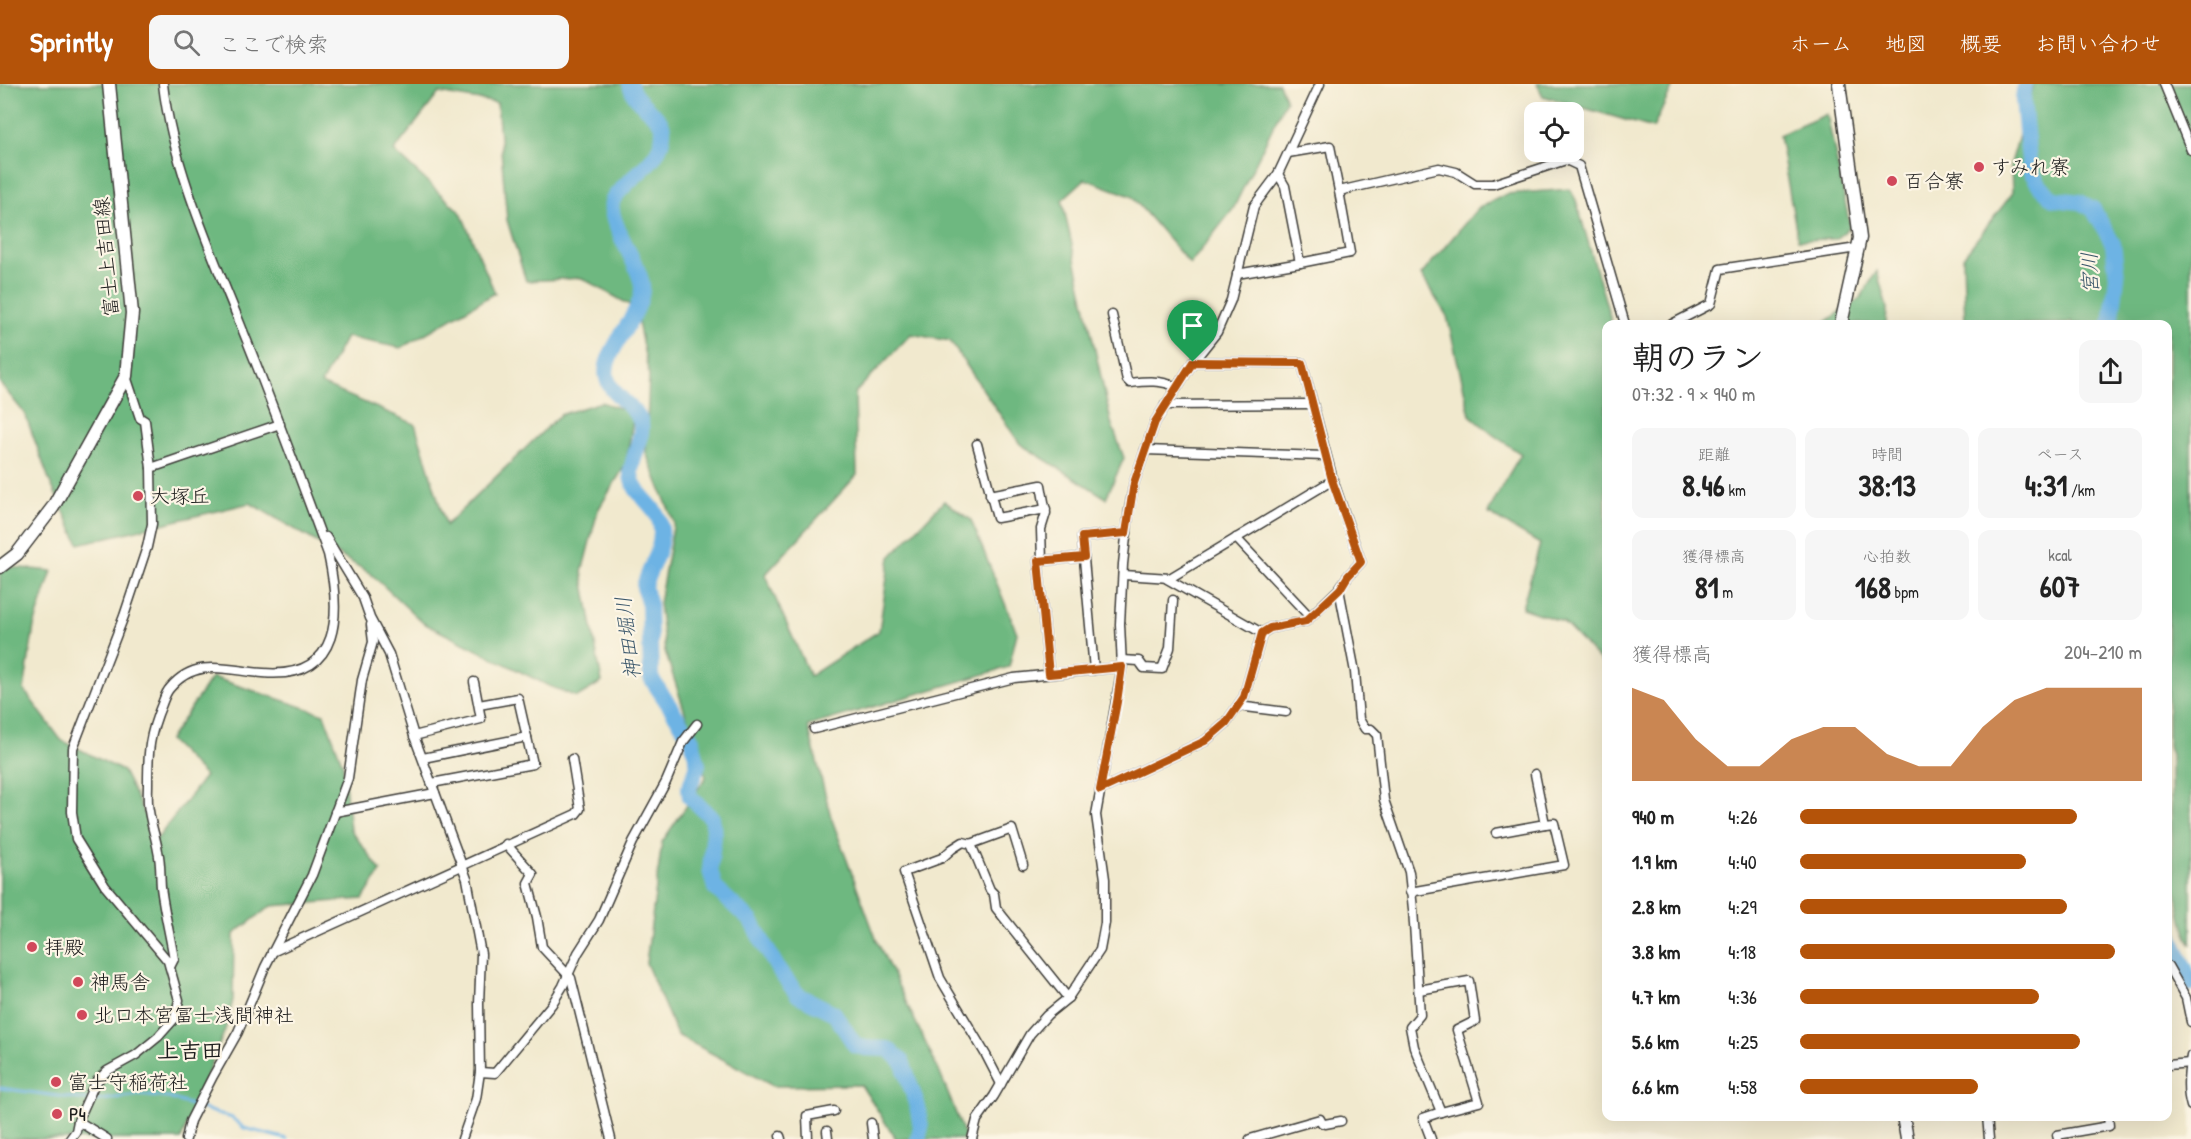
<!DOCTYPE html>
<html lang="ja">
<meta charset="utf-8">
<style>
:root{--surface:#fff;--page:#f6f6f6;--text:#222;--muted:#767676;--accent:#b45309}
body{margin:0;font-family:"Patrick Hand","Klee One",sans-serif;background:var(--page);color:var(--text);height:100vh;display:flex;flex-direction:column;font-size:22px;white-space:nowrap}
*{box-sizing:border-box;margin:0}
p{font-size:20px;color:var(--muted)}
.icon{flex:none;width:33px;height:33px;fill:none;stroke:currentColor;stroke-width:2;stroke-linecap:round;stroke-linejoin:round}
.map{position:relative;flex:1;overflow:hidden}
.panel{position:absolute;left:1602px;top:236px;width:570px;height:801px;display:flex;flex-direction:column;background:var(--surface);border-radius:12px;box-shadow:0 6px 24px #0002}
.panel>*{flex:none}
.fabs{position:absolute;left:1524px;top:18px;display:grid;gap:12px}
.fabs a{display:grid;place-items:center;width:60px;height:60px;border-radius:12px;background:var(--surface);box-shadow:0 6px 24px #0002;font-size:30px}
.pin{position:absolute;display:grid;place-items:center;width:51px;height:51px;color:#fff;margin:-62px -26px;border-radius:50% 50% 50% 0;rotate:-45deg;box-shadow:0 0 6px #0007}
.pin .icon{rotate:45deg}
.round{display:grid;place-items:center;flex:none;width:63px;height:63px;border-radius:12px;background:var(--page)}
.overview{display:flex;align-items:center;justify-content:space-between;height:102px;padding:0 30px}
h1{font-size:33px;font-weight:800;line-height:45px}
.metrics{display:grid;grid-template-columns:repeat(3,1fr);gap:9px;height:102px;padding:6px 30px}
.metrics div{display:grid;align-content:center;border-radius:12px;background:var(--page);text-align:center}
.metrics b{font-size:30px;font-weight:800}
.metrics small{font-size:16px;font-weight:400}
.metrics p{font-size:16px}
.chart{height:168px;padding:12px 30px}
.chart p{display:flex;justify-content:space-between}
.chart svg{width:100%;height:108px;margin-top:6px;fill:var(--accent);opacity:.7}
ul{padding:0 30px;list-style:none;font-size:20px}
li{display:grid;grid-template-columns:96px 72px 1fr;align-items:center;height:45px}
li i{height:15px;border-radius:8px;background:var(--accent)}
header{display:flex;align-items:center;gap:36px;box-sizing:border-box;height:84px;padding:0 30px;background:var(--accent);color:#fff}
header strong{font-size:28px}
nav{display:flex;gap:33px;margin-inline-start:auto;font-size:21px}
.search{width:420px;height:54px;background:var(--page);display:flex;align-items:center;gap:15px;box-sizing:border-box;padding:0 21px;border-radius:12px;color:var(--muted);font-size:22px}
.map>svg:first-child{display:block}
.forest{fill:#6eb880;stroke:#456a4e;stroke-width:1.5}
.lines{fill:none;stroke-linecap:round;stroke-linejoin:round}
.stream{stroke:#6db3e4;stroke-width:3}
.river{stroke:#6db3e4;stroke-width:16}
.street-casing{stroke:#3c3b37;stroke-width:11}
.secondary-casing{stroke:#3c3b37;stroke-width:15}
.street{stroke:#fff;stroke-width:8}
.secondary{stroke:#fff;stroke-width:12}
.route-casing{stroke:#fff;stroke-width:12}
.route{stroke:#b45309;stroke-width:8}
.poi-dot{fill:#d1495b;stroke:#fcf5e5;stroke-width:2}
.labels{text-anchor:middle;stroke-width:4.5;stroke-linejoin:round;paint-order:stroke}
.poi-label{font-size:20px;fill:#1c1c1c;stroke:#fcf5e5;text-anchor:start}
.street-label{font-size:20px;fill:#1c1c1c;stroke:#fcf5e5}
.water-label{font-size:21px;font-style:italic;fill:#3c586c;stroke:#fcf5e5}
.quarter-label{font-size:22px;font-weight:bold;fill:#1c1c1c;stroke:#fcf5e5}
</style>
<header>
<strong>Sprintly</strong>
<div class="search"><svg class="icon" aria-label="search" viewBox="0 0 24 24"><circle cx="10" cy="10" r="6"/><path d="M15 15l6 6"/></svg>ここで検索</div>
<nav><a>ホーム</a><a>地図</a><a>概要</a><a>お問い合わせ</a></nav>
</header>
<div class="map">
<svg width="2191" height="1055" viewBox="0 0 2191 1055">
<rect width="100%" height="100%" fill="#fcf5e5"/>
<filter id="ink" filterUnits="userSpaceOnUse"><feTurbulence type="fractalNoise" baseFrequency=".0167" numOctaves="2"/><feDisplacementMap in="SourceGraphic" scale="12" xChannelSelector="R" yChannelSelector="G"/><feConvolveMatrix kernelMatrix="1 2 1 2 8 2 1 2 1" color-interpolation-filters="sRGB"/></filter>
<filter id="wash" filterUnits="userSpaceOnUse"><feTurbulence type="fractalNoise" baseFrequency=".008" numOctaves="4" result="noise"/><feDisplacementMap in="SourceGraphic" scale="24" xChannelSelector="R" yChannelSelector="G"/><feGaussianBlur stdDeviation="1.35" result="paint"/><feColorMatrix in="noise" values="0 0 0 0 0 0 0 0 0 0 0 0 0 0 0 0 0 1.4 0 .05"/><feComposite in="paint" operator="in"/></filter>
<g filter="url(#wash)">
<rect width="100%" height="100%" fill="#f1e9ce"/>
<g class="forest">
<polygon points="0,0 1279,0 1286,16 1233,125 1190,180 1131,112 1085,95 1062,116 1111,338 1124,374 1106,414 1020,360 950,257 911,250 855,309 857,391 765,491 810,592 879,547 890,473 944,417 971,436 1017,549 1009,583 808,642 831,733 877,857 939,987 965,1052 963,1055 896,1055 861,1001 773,1002 677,951 646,879 662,758 706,693 665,567 659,519 674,438 646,369 649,291 635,224 582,194 526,197 507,136 497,19 439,9 394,67 461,129 495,209 401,264 346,253 321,300 415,340 446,441 560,331 601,318 634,329 626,380 598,426 582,488 602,598 577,613 549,602 423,539 370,489 250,419 79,460 50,398 25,330 0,299"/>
<polygon points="1537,0 1674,0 1653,44 1543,12"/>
<path d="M2034 0H2191V861C2167 811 2172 727 2171 671L2168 662V240H2073L2071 237 2067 240H1965L1963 173 2012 110 2011 79Z"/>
<polygon points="1827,30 1850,142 1837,155 1798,156 1779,51"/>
<polygon points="1570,105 1576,116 1612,240 1606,240 1606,583 1563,538 1522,524 1540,460 1488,429 1503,400 1521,370 1492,350 1470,331 1447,232 1421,191 1477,125 1506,110"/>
<polygon points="1877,187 1887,224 1886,240 1823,240 1860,214"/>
<polygon points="0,482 52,487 34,542 24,606 61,656 123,687 157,755 205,692 169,656 212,593 324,630 343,681 350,745 381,787 363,815 271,822 234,850 233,916 225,946 181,1055 0,1055"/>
</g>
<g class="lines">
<polyline class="stream" points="0,1004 93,1017 139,1011 169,1014 232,1034 244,1044 287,1055"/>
<g class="river">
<path d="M630 0C634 20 663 32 663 46 664 77 629 92 614 114 602 131 640 179 642 202 644 231 600 268 607 294 611 312 633 320 640 336 646 349 631 375 631 389 631 413 662 420 661 448 661 471 649 483 644 503L649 521 651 594 692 656 698 681 689 704 690 713 712 734 714 745 710 786 715 804 751 837 778 885 798 911 834 929 855 961 865 964 888 965 902 977 917 1021 921 1043 918 1055"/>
<polyline points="2025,0 2023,16 2030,86 2040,102 2054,115 2080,118 2093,125 2113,160 2117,193 2111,240"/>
<polyline points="2168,844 2191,900"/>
</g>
</g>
</g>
<g filter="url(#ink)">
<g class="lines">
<defs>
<g id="street">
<path d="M163 0C172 81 213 172 243 247 273 321 300 395 328 470 341 528 343 596 263 589 230 587 196 572 170 604 166 608 164 615 162 620 149 651 148 667 148 700 148 709 147 718 149 727 151 741 156 754 158 767 161 779 160 791 161 803 164 827 170 851 174 875L170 883"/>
<polyline points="2164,0 2191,66"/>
<polyline points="1288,69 1330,62 1339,107 1439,84 1456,88 1475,100 1493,100 1566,76 1579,82 1625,240"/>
<polyline points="1278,90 1285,102 1300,179 1350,169 1339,107"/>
<polyline points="1237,190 1300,179"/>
<path d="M1112 231 1127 296 1130 299C1147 297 1161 296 1177 303"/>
<polyline points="1672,240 1711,220 1720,185 1857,164"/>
<polyline points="126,292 140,334 145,337 151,384"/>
<polyline points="1165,321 1313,320"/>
<polyline points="977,360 997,434 1046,425"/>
<polyline points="1145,366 1325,372"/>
<polyline points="990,411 1041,401 1046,429 1041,445 1042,477"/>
<polyline points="326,453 363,514 370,534 389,570 414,652 467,795 481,870 479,920 480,988 476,1015 462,1055"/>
<polyline points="1236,454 1310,533"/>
<polyline points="1124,491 1170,494 1333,396"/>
<polyline points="1167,495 1262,549"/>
<polyline points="1339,505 1355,588 1359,635 1365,645 1371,645 1377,651 1384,716 1409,788 1413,825 1420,931 1410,943 1414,963 1441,1028 1423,1034 1431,1055"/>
<polyline points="1121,576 1139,577 1144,584 1162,585 1170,564 1173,516"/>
<polyline points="1094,586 1082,453 1127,449"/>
<polyline points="1049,590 1038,477 1084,473"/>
<polyline points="1238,622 1286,628"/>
<polyline points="814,645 1014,594 1122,583"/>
<polyline points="414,652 481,635 474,598"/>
<polyline points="423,674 527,653"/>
<polyline points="432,699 533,680 518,614 479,621"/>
<polyline points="1100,706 1205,657 1226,639 1244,613 1262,549 1270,544 1306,537 1339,505 1348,492 1361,478 1333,396 1302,279 1193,278"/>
<polyline points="335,728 435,709"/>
<polyline points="1496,749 1545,740"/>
<polyline points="506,760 533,790 528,799 537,833 542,863 571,894 611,1055"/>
<polyline points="971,760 990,806 994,810 996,824 1068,914"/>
<polyline points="1410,808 1564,781 1554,739 1545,740 1535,690"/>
<polyline points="272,868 576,730 580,725 572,675"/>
<polyline points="2168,882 2186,914 2191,938"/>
<polyline points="1419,906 1469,897 1475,937 1457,946 1479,1018 1441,1028"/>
<path d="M2191 972C2188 988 2186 1006 2191 1022"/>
<polyline points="2168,981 2190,979"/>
<polyline points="480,988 495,989 552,920 563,902 578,869 599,836 633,758 666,698 683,658 697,640"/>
<polyline points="1001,1000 986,971 940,894 904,788 942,774 952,765 963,758 971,760 1012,745 1023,781"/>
<polyline points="1987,1032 1989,1055"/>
<polyline points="871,1039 873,1055"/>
<polyline points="827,1047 828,1055"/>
<polyline points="780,1052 781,1055"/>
<polyline points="70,1055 76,1047 78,1037"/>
<polyline points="107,1055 78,1037 95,999 107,987 136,971 158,953 175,934 179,916 168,877 105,802 76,755 72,728 73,664 124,532 147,463 152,440 151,384 280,340"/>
<polyline points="186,1055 190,1037 213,992 238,948 265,883 312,791 348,694 362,596 373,558 371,541"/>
<polyline points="808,1055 807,1032 834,1027"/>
<polyline points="972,1055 977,1036 994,1012 1030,950 1047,931 1068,914 1100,866 1105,839 1105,795 1096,731 1122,583 1120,540 1123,480 1129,427 1134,399 1155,338 1193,278 1217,248 1231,216 1254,122 1278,90 1320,0"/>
<polyline points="1250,1055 1320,1035 1322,1039 1325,1040 1341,1037"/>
<polyline points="2058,1055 2057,1051 2109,1042 2108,1032"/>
</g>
<g id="secondary">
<polyline points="1839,0 1860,154 1841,240"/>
<polyline points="0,483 17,470 53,423 126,292 132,229 109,0"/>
<polyline points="1903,1032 1907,1055"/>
</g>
</defs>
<use href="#street" class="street-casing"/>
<use href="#secondary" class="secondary-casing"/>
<use href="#street" class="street"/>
<use href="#secondary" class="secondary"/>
</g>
</g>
<g class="lines" filter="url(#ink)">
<defs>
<polygon id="route" points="1193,278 1302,279 1332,396 1361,478 1348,492 1340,505 1306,537 1270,544 1262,549 1244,613 1226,639 1205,657 1100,706 1117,618 1122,583 1049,590 1038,477 1084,473 1082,453 1126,449 1134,399 1155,338"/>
</defs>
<use href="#route" class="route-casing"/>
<use href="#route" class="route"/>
</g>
<g class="poi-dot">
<circle cx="1979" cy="83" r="6"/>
<circle cx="1892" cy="97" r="6"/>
<circle cx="138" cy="412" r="6"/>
<circle cx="32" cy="863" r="6"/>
<circle cx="78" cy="898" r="6"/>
<circle cx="82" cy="931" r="6"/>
<circle cx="56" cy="998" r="6"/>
<circle cx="57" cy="1030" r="6"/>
</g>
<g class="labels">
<g class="poi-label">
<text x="1991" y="90">すみれ寮</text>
<text x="1904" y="104">百合寮</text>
<text x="150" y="419">大塚丘</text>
<text x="44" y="870">拝殿</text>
<text x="90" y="905">神馬舎</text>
<text x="94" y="938">北口本宮冨士浅間神社</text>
<text x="68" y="1005">富士守稲荷社</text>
<text x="69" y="1037">P4</text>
</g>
<g class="street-label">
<text transform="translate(106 173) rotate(-95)" y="7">富士上吉田線</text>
</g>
<g class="water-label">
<text transform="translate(2090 189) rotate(-92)" y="7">宮川</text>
<text transform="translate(628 554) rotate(-97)" y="7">神田堀川</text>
</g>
<g class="quarter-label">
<text x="190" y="974">上吉田</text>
</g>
</g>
</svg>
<div class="fabs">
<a><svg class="icon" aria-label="locate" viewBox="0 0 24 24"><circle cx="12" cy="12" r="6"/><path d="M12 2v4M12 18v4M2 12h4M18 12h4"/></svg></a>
</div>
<div class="pin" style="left:1193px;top:278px;background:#1e9e55"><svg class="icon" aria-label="arrive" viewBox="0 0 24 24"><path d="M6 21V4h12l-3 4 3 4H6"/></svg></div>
<section class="panel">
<div class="overview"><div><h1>朝のラン</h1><p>07:32 · 9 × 940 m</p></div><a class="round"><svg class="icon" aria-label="share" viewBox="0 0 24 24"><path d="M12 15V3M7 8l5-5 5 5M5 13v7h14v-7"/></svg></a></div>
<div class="metrics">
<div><p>距離</p><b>8.46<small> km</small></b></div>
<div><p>時間</p><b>38:13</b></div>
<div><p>ペース</p><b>4:31<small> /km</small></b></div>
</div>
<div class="metrics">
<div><p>獲得標高</p><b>81<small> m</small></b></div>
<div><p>心拍数</p><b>168<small> bpm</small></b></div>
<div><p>kcal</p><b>607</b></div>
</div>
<div class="chart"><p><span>獲得標高</span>204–210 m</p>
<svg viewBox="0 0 160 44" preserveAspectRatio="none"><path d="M0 44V6L10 11L20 27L30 38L40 38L50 27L60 22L70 22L80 33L90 38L100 38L110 22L120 11L130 6L140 6L150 6L160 6V44z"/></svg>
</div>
<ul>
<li><b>940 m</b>4:26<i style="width:81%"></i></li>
<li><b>1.9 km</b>4:40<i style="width:66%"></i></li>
<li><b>2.8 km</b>4:29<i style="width:78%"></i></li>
<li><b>3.8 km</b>4:18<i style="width:92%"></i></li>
<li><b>4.7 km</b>4:36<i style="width:70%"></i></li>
<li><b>5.6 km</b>4:25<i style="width:82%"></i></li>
<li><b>6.6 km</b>4:58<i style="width:52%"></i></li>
</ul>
</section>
</div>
